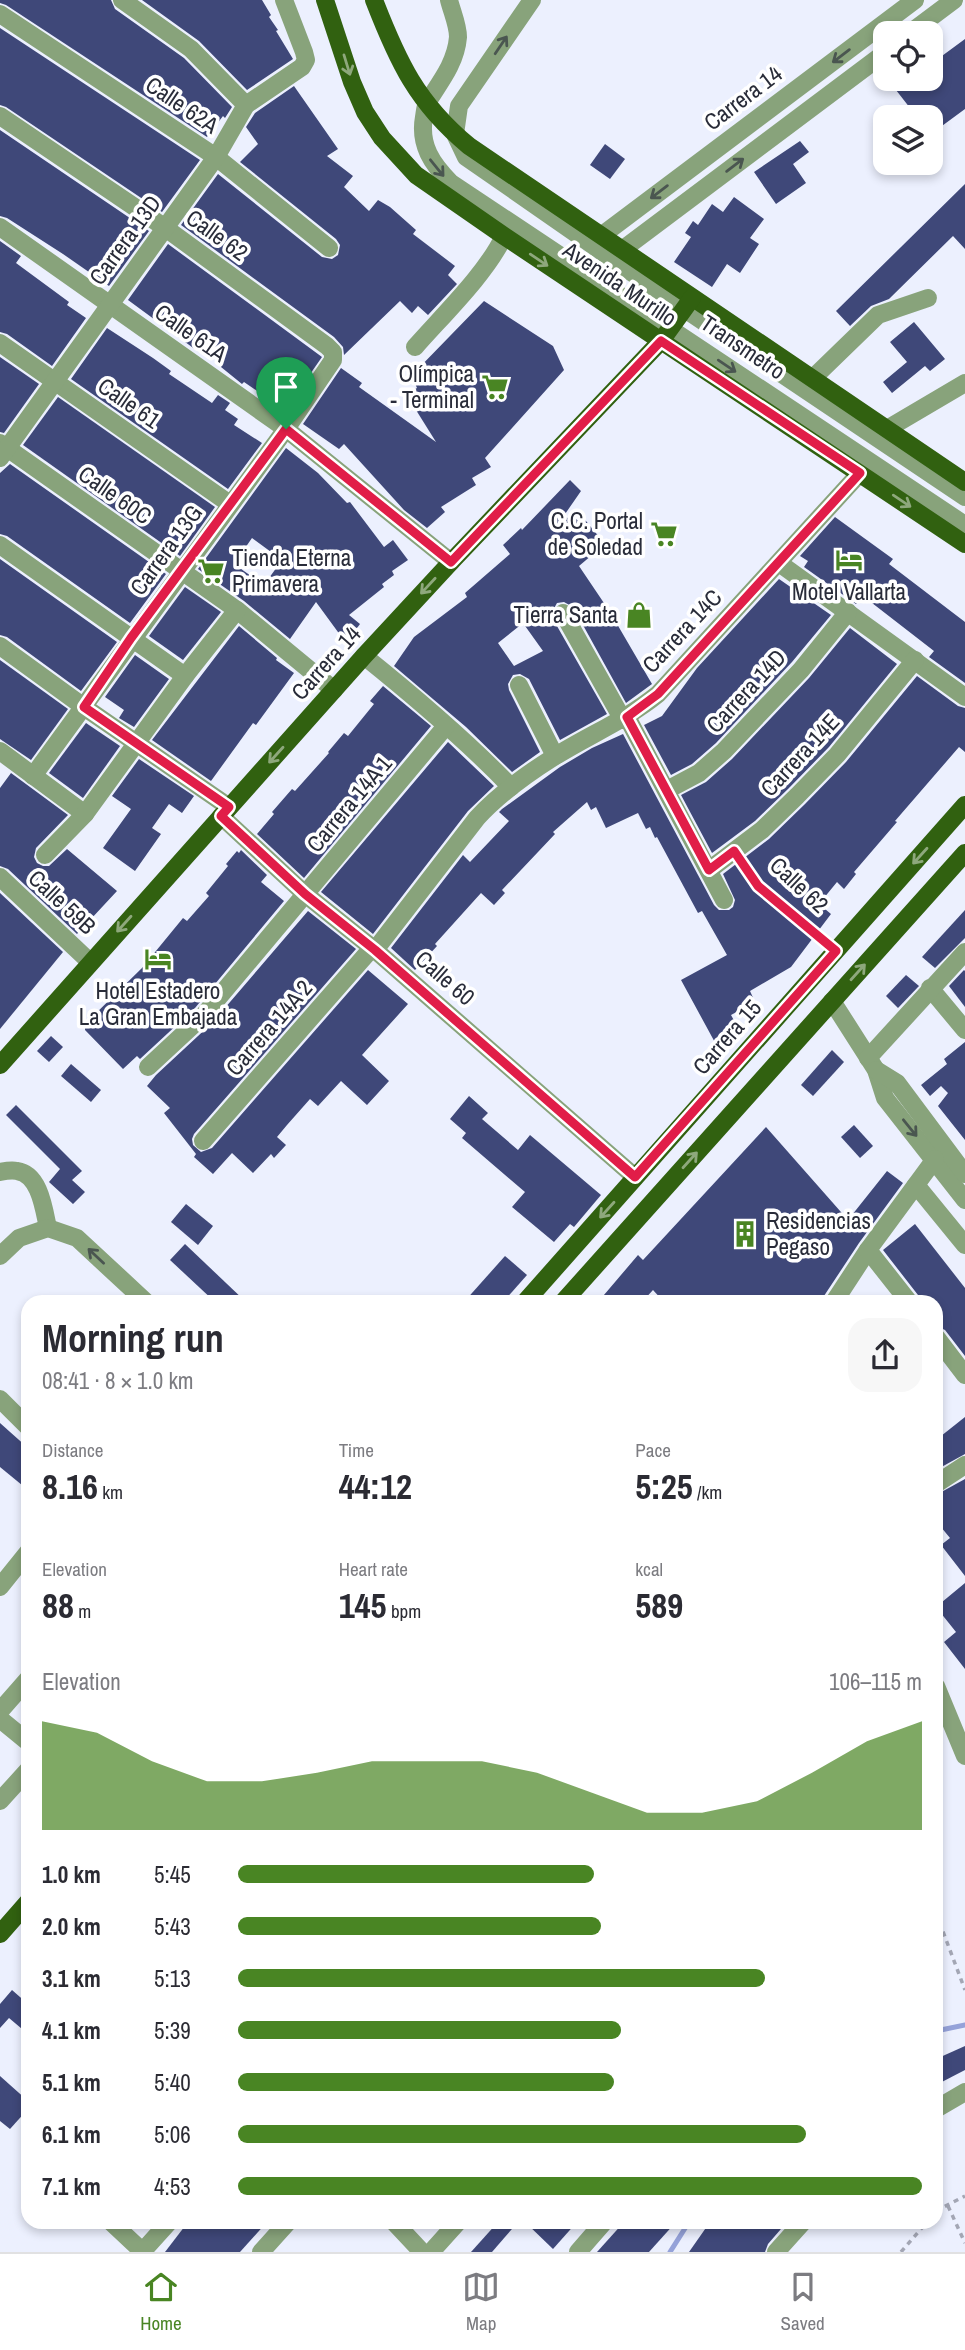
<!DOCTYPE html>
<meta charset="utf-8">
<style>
:root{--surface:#fff;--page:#f7f7f7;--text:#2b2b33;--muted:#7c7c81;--line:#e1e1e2;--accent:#498523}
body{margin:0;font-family:"Archivo Narrow",sans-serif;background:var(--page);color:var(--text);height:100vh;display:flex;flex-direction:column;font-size:26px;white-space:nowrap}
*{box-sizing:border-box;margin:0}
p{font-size:23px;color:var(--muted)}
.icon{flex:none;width:38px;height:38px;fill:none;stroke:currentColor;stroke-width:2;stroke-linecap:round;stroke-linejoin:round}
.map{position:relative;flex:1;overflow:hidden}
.panel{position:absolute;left:21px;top:1295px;width:922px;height:934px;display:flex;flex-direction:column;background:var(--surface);border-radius:21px;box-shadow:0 4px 10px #0003}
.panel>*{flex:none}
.fabs{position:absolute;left:873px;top:21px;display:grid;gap:14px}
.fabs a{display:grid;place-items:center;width:70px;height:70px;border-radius:14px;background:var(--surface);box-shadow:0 4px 10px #0003;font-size:35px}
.pin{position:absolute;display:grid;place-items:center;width:60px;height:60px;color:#fff;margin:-72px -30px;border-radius:50% 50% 50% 0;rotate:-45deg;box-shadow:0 0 7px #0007}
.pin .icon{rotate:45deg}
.round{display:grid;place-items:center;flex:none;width:74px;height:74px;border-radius:21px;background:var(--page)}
.headline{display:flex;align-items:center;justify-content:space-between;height:119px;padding:0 21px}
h1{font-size:38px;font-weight:700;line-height:52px}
.stats{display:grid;grid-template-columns:repeat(3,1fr);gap:10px;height:119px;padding:7px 21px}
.stats div{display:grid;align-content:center}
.stats b{font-size:35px;font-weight:700}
.stats small{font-size:19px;font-weight:400}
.stats p{font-size:19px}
.chart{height:196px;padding:14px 21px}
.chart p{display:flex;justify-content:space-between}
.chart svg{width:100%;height:126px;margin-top:7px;fill:var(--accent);opacity:.7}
ul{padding:0 21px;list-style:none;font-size:23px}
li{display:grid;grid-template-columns:112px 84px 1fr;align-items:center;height:52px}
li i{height:18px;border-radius:9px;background:var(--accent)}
.dock{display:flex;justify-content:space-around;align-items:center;height:98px;border-top:2px solid var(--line);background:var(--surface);font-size:19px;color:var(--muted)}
.dock a{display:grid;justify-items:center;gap:4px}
.dock .selected{color:var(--accent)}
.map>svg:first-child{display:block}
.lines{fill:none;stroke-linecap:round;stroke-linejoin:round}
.stream{stroke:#95a2d9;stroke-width:5}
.building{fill:#3f4879;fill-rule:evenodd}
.path{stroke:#a3a6b4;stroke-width:3.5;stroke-dasharray:5 5;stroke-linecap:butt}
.minor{stroke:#88a37b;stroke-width:18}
.major{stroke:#316110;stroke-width:18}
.oneway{stroke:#4a5650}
.oneway2{stroke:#8ea87c}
.route-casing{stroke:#fff;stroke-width:14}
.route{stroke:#e11d48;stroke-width:9}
.labels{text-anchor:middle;stroke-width:7;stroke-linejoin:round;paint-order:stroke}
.street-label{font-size:23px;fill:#292c39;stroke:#fff}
.poi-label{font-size:23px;fill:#292c39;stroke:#fff;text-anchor:end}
</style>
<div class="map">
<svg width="965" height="2252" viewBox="0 0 965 2252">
<rect width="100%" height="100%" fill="#ecf0fe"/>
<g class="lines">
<g class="stream">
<polyline points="936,2031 965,2025"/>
<polyline points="670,2252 689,2222"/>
</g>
</g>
<g class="building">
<polygon points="0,0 111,0 115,9 184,58 232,107 225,118 223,116 207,137 6,5 0,3"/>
<polygon points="142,0 262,0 271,15 269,17 278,30 276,31 293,59 247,90 199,41"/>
<polygon points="0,28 200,160 162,212 6,107 0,105"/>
<polygon points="965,39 965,109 931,134 931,117 917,117 896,90 912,79 931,79 931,64"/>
<polygon points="294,86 338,149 327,156 353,176 344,187 369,211 378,200 390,207 416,230 413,234 455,266 448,275 457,284 428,315 418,306 412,313 400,301 344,355 343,347 334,337 181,225 218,174 322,257 332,259 338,255 340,245 336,239 240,162 258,144 246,127 255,113"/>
<polygon points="0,130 149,231 109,286 63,254 7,218 0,216"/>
<polygon points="800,141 809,152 793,164 806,183 776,204 754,172"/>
<polygon points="605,144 625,159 610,179 590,165"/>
<polygon points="965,184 965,249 953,236 889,299 871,306 850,326 836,311"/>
<polygon points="734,197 764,219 750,238 759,244 740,273 727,264 712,287 674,262 691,237 685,233 693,221 698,225 712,204 723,212"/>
<polygon points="0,241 21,256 16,263 69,302 67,305 86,318 52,366 7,334 0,332"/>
<polygon points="168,244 322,357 285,410 244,382 242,384 221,367 223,363 198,347 196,350 128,300"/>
<polygon points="484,301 553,346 564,370 485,458 491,467 472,478 476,485 441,507 445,512 427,528 404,510 344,444 339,449 303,424 341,368 362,383 359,387 436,442 406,394 417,388 413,379 414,373"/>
<polygon points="914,322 945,359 930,371 925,366 892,393 883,382 907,362 890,342"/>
<polygon points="107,328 153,358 171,371 169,374 212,403 218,395 230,403 225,410 238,419 234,425 262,443 228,489 71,379"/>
<polygon points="0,357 39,384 4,433 0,432"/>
<polygon points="58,397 215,507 180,556 23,445"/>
<path d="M286 448 318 473 347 503 350 502 384 547 393 540 408 560 392 571 394 575 382 584 384 587 349 615 360 624 346 643 316 602 290 639 244 601 198 569ZM252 538 282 560 264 585 234 564Z"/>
<polygon points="10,464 166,574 130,623 7,536 0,534 0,473"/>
<path d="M570 480 581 491 563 517 586 521 605 544 579 566 610 612 652 684 626 703 573 607 564 602 557 603 552 612 553 619 607 714 560 740 529 679 520 674 513 675 508 684 509 690 540 752 512 772 466 727 394 666 414 637 467 597 465 593 510 554 503 545 521 528 522 530ZM523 623 543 651 514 666 498 643Z"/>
<polygon points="835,517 893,559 889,564 965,622 965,683 929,657 934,651 863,596 856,604 804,567 808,561 800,556"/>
<polygon points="0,559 117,642 81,691 7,637 0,635"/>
<polygon points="779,579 831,615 792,662 716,743 692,764 671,775 644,725 662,716 697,668"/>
<polygon points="185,587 221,612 183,660 149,636"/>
<polygon points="239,626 277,658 276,660 294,673 256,725 253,723 211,781 152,740"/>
<polygon points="850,628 897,664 829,747 789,788 755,821 712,853 681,795 706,782 732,759 809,678"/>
<polygon points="135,655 169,679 134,727 119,718 124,710 105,697"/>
<polygon points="0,660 68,709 31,760 0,739"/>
<polygon points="917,676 958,706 965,708 965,752 959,747 895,821 897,822 854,872 856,874 844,889 837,882 819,904 831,914 791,967 750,991 755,1002 731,1015 737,1026 718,1048 681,980 727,955 702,911 698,913 657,837 655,838 650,827 646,829 638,813 606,828 596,807 591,810 587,802 553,832 555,834 502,890 505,893 494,905 481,893 435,944 437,946 415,970 391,948 463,855 470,862 509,821 499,812 502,809 560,767 592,748 623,734 714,905 719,910 729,910 733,907 735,900 723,874 769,839 805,804 846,762"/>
<polygon points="383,686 431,726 304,878 257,834 274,814 272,812 292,789 295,791 329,753 328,752 344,733 348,736 374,704 370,701"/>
<polygon points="86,723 120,746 83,798 49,773"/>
<polygon points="448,742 494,786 468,811 373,934 321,892"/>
<polygon points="139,759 194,796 182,813 169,804 152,828 161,834 135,871 103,848 131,809 112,796"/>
<polygon points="11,773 68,815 36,848 34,857 37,863 43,866 49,866 67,849 117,891 77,934 8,869 0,866 0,788"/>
<polygon points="241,850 267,875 261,882 284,901 195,1008 140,1059 137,1056 123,1069 85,1030 85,1024 142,968 183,918 187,921 209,896 206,893 228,866 226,864 237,851 239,853"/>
<polygon points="0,893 63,952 0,1029"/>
<polygon points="965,910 965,938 935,968 922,957"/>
<polygon points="308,911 356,949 194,1134 192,1139 193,1145 201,1152 212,1148 368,970 408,1004 362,1055 389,1081 367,1105 341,1081 318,1106 310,1099 287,1125 277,1137 286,1145 274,1158 271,1154 253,1173 232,1153 213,1174 194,1157 196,1154 164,1113 170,1108 147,1086 156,1075 212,1023"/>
<polygon points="964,970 965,971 965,1007 949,986"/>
<polygon points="906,975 919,986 898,1008 886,996"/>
<polygon points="51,1036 63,1047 49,1062 37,1051"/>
<polygon points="965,1042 965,1140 938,1106 948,1093 941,1086 930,1096 921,1085 947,1064 944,1059"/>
<polygon points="832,1050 844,1062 813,1096 801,1085"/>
<polygon points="71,1064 101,1090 91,1102 61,1076"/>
<polygon points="469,1096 488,1113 482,1119 518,1150 530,1135 601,1195 574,1227 570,1224 554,1242 512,1207 525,1192 462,1138 466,1133 450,1119"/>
<polygon points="16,1105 82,1171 72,1180 85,1192 73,1204 49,1182 60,1169 6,1115"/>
<polygon points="854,1125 873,1146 860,1158 841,1137"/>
<polygon points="766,1127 848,1220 887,1171 903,1183 859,1243 820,1302 664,1302 653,1290 642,1302 598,1302 638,1255 643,1260"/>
<polygon points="186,1204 213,1226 198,1245 171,1222"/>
<polygon points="915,1224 965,1288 965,1356 945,1330 936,1326 936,1302 920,1302 918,1295 883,1250"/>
<polygon points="185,1244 246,1302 215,1302 170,1260"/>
<polygon points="505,1256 527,1275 503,1302 464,1302"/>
<polygon points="965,1417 965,1454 936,1470 936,1440"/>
<polygon points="0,1423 28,1448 28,1490 0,1467"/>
<polygon points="965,1479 965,1576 941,1545 950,1538 936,1521 936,1495"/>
<polygon points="965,1583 965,1669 944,1642 956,1632 936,1607"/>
<polygon points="12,1990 28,2004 28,2034 9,2018 0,2028 0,2004"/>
<polygon points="965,2046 965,2070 936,2085 936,2059"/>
<polygon points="0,2076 28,2101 28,2109 10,2129 0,2121"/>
<polygon points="188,2222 267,2222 240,2252 165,2252"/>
<polygon points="498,2222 518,2222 492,2252 471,2252"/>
<polygon points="525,2222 577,2222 553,2249"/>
<polygon points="624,2222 676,2222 649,2252 597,2252"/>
<polygon points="710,2222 787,2222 768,2244 765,2252 689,2252"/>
</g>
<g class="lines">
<g class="path">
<polyline points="743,864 758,886 823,940"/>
<polyline points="936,1913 965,1990"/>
<polyline points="948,2206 965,2243"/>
<polyline points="936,2211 965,2196"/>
<polyline points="901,2252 927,2222"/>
</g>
<g class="minor">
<polyline points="122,0 191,49 246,105"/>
<path d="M449 0C452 12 458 25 458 37 456 62 441 81 428 101 425 106 425 111 424 117 419 145 432 164 451 183L965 525"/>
<polyline points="532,0 459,106 455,134 466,157 670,299 965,497"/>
<polyline points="0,14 216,157 329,248"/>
<polyline points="910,33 954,0"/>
<polyline points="0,116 164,227 327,346 333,352 333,360 286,429 33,776"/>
<polyline points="0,227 286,429 451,562"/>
<polyline points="601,236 915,0"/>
<polyline points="622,250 886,52"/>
<polyline points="0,343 230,504"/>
<path d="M415 347C443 315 486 274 504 236"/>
<polyline points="812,379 878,315 928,298"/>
<polyline points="887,429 965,383"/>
<polyline points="0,443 237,610 334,690"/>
<polyline points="0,458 216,157 246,105 302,67 306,60 304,52 284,0"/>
<polyline points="0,545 185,676"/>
<polyline points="779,563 965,697"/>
<polyline points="563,613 623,720"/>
<polyline points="0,646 84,707 229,807"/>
<path d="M364 656C415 697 466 740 511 787"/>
<polyline points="519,685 555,756"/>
<polyline points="627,717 724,900"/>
<polyline points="0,751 85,814"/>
<polyline points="667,790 699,773 724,751 801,670 848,612"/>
<polyline points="221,816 305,894 375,950 635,1177"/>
<polyline points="45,855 85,814 185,676 237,610"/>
<polyline points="709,870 762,830 797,796 837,755 915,660"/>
<polyline points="0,877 90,962"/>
<path d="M375 950 477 818C499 794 527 774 554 757 589 735 626 720 658 694L860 473"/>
<polyline points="930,988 965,1030"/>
<polyline points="832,1001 876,1070 885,1098 965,1200"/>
<polyline points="868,1058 965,952"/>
<polyline points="148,1067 203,1016 446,726"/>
<polyline points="876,1070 897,1083 965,1174"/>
<polyline points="203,1141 372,948"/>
<path d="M0 1172C5 1171 12 1170 17 1171 40 1174 44 1210 48 1228"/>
<polyline points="916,1185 965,1245"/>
<polyline points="0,1256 19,1238 48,1228 77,1238 146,1302"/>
<polyline points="834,1302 868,1250"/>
<polyline points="909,1302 868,1250 935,1159"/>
<polyline points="936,1337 965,1375"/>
<polyline points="0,1399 28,1427"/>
<polyline points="936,1484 965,1465"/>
<polyline points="0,1587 28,1552"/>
<polyline points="936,1686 965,1756"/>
<polyline points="0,1711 28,1679"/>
<polyline points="0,1719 28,1742"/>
<polyline points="0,1801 28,1770"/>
<polyline points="936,2109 965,2092"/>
<polyline points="111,2222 142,2251"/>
<polyline points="394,2222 422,2252"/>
<polyline points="142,2252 169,2222"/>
<polyline points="261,2252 288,2222"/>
<polyline points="431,2252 458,2222"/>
<polyline points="578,2252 604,2222"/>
<polyline points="776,2252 803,2222"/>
</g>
<g class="major">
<polyline points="325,0 352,82 365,112 382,138 416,175 504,236 965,544"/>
<path d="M374 0C398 62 417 103 469 146L965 482"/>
<polyline points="0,1065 364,656 451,562 661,341 692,298"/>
<polyline points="525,1302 965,805"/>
<polyline points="563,1302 965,853"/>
<polyline points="0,1934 28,1902"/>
</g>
</g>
<defs><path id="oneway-shaft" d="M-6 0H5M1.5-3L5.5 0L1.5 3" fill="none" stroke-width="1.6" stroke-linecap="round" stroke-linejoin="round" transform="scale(1.75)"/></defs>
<g class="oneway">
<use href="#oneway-shaft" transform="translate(501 45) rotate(-56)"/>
<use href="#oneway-shaft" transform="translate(841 56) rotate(143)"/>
<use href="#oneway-shaft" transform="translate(735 165) rotate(-37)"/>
<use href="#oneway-shaft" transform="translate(437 168) rotate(51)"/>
<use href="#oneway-shaft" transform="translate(659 192) rotate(143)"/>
<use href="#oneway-shaft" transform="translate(727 366) rotate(34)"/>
<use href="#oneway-shaft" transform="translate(910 1128) rotate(51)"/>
<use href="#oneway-shaft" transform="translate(96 1256) rotate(-137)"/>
</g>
<g class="oneway2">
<use href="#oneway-shaft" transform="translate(347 65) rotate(73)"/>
<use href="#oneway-shaft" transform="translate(539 260) rotate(34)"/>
<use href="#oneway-shaft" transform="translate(902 501) rotate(34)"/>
<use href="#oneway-shaft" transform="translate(428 586) rotate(133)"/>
<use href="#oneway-shaft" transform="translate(276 755) rotate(132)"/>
<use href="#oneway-shaft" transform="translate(920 856) rotate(132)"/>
<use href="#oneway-shaft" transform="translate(124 924) rotate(132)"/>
<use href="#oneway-shaft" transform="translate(858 972) rotate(-48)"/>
<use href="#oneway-shaft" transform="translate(690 1160) rotate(-48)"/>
<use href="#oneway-shaft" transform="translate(607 1210) rotate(132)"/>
</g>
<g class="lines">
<defs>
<polygon id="route" points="661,341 860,473 658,694 627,717 709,870 734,851 758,886 836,951 635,1177 375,950 305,894 221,816 229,807 84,707 131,638 286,429 451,562"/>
</defs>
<use href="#route" class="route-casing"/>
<use href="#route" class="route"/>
</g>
<defs>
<symbol id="supermarket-bare" viewBox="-9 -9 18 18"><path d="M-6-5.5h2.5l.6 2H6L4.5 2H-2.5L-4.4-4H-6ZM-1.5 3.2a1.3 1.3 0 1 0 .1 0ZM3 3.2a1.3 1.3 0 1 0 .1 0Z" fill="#498523" stroke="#fff" stroke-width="2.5" paint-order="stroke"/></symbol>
<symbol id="hotel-bare" viewBox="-9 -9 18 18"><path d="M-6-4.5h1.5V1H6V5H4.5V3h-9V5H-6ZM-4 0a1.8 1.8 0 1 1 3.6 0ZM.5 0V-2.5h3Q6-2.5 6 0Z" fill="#498523" stroke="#fff" stroke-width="2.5" paint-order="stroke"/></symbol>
<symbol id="shop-bare" viewBox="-9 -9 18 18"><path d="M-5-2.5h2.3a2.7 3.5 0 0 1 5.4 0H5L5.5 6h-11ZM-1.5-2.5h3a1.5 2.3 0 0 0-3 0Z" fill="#498523" stroke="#fff" stroke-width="2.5" paint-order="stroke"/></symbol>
<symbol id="building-bare" viewBox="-9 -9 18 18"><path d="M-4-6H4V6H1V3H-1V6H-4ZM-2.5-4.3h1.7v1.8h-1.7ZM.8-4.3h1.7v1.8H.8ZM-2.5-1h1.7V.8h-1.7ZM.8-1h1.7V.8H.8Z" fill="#498523" stroke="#fff" stroke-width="2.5" paint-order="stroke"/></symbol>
</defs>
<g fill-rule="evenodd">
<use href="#supermarket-bare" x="476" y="368" width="38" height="38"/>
<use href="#supermarket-bare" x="645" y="515" width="38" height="38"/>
<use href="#hotel-bare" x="830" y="541" width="38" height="38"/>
<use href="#supermarket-bare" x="192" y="552" width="38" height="38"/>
<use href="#shop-bare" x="620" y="596" width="38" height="38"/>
<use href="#hotel-bare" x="139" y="940" width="38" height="38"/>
<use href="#building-bare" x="726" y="1215" width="38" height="38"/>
</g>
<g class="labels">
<g class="street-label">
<text transform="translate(743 98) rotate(-37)" y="8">Carrera 14</text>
<text transform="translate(182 105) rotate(34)" y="8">Calle 62A</text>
<text transform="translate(217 235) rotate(36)" y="8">Calle 62</text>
<text transform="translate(125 240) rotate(-54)" y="8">Carrera 13D</text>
<text transform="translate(620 284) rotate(34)" y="8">Avenida Murillo</text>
<text transform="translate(191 333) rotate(35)" y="8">Calle 61A</text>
<text transform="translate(743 347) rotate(34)" y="8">Transmetro</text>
<text transform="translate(129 403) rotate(35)" y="8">Calle 61</text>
<text transform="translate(115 495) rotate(35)" y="8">Calle 60C</text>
<text transform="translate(166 550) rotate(-54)" y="8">Carrera 13G</text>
<text transform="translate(682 631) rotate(-47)" y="8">Carrera 14C</text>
<text transform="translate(326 663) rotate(-48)" y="8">Carrera 14</text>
<text transform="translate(746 691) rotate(-47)" y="8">Carrera 14D</text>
<text transform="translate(800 755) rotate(-47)" y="8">Carrera 14E</text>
<text transform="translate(349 804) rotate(-50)" y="8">Carrera 14A 1</text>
<text transform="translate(799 885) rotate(43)" y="8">Calle 62</text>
<text transform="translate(62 902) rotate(43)" y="8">Calle 59B</text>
<text transform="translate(445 978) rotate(41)" y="8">Calle 60</text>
<text transform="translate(269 1028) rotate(-49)" y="8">Carrera 14A 2</text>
<text transform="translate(727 1037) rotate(-49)" y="8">Carrera 15</text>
</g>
<g class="poi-label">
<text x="474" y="382">Olímpica<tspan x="474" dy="26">- Terminal</tspan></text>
<text x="643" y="529">C.C. Portal<tspan x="643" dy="26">de Soledad</tspan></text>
<text x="232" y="566" text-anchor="start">Tienda Eterna<tspan x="232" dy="26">Primavera</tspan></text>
<text x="849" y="600" text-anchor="middle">Motel Vallarta</text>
<text x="618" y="623">Tierra Santa</text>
<text x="158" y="999" text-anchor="middle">Hotel Estadero<tspan x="158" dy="26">La Gran Embajada</tspan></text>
<text x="766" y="1229" text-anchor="start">Residencias<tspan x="766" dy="26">Pegaso</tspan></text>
</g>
</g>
</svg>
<div class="fabs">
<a><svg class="icon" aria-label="locate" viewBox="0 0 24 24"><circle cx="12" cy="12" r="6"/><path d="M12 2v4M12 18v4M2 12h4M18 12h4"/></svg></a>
<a><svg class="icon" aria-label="layers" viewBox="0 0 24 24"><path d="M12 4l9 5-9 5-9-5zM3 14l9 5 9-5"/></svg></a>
</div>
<div class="pin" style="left:286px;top:429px;background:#1e9e55"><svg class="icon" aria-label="arrive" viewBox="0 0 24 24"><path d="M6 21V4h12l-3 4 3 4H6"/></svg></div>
<section class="panel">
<div class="headline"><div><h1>Morning run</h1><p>08:41 · 8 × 1.0 km</p></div><a class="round"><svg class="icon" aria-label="share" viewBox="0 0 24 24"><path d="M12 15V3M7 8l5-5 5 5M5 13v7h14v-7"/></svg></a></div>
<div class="stats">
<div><p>Distance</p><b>8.16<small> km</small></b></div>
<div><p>Time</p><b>44:12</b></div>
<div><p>Pace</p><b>5:25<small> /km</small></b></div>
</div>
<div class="stats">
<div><p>Elevation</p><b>88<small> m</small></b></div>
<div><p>Heart rate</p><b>145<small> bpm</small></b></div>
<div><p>kcal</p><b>589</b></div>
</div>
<div class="chart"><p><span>Elevation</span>106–115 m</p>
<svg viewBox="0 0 160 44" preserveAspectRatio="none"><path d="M0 44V6L10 10L20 20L30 27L40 27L50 24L60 20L70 20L80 20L90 24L100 31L110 38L120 38L130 34L140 24L150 13L160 6V44z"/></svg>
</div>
<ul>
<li><b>1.0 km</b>5:45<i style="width:52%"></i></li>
<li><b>2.0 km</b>5:43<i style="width:53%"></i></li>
<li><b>3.1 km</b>5:13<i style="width:77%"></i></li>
<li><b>4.1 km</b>5:39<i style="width:56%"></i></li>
<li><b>5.1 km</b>5:40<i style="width:55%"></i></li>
<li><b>6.1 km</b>5:06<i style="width:83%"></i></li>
<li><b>7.1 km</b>4:53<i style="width:100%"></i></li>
</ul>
</section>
</div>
<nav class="dock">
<a class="selected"><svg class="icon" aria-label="home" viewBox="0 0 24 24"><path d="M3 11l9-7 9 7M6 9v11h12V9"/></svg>Home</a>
<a><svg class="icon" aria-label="map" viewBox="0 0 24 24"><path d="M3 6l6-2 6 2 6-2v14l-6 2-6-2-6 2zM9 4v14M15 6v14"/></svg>Map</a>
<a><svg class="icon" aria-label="saved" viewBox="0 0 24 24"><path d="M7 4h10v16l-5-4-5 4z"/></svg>Saved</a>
</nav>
